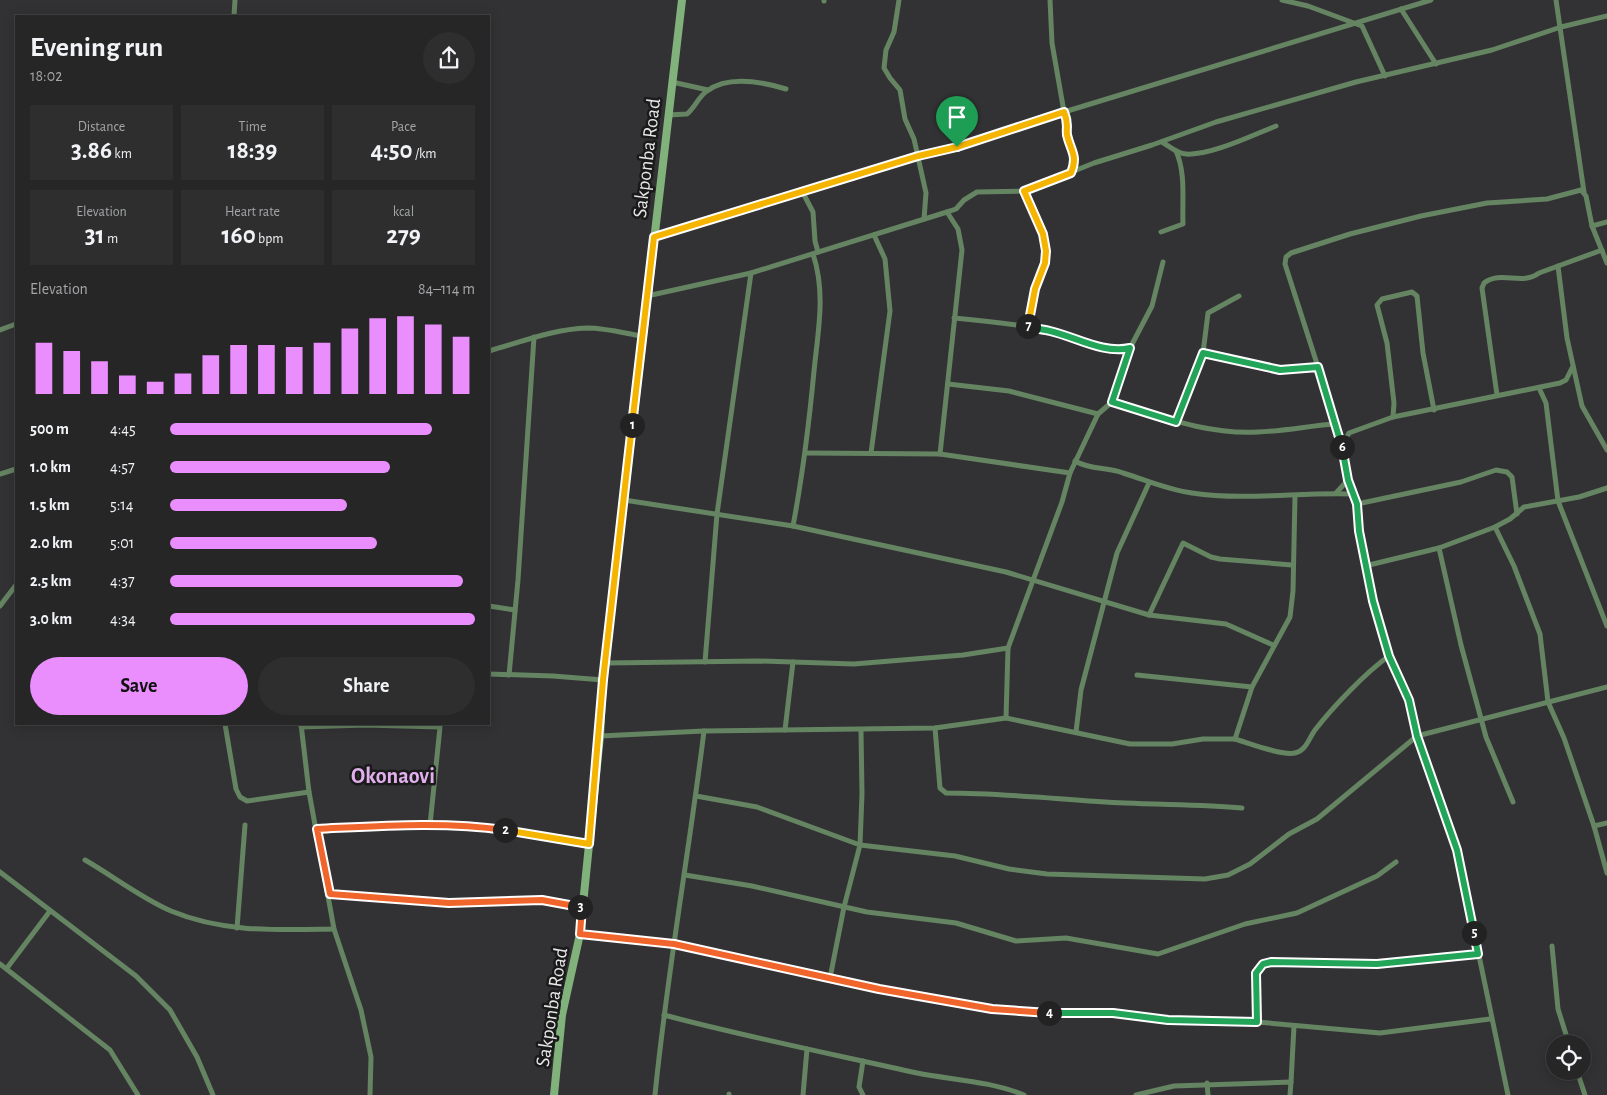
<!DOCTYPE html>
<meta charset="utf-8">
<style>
:root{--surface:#262627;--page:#2e2e2f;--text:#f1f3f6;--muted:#a4a5a7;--line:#424344;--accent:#ea8dfd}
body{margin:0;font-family:"Alegreya Sans",sans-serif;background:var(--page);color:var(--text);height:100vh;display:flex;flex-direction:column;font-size:19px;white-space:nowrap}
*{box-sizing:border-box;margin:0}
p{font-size:16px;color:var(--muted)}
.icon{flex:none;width:28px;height:28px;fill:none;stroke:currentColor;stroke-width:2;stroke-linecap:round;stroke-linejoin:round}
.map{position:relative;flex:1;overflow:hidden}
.details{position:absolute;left:15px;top:15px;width:475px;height:710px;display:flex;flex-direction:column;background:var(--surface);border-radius:0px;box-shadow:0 2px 12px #0003,0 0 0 1px var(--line)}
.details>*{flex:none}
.tools{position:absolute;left:1546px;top:1035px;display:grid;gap:10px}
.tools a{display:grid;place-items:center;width:45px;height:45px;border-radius:50%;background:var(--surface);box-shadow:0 2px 12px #0003,0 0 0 1px var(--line);font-size:25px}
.pin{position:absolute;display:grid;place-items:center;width:42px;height:42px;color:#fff;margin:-51px -21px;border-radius:50% 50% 50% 0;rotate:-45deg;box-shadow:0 0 5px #0007}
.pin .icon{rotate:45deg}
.km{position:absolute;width:25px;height:25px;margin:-12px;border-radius:50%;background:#222;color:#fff;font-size:14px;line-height:25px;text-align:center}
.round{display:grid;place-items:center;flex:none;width:52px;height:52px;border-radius:26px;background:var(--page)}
.headline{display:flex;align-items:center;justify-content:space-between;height:85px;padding:0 15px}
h1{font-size:28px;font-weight:600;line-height:38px}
.figures{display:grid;grid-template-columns:repeat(3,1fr);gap:8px;height:85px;padding:5px 15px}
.figures div{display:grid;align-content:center;border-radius:0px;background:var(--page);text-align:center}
.figures b{font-size:25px;font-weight:600}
.figures small{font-size:14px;font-weight:400}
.figures p{font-size:14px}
.chart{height:140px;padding:10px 15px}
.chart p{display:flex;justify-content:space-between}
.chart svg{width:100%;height:90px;margin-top:5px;stroke:var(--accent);stroke-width:6}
.button{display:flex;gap:10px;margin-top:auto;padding:10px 15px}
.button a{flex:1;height:58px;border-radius:30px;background:var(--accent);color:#111;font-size:20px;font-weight:600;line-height:58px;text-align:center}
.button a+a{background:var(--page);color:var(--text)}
ul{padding:0 15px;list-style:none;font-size:16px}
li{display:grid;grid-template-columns:80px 60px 1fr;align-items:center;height:38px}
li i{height:12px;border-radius:6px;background:var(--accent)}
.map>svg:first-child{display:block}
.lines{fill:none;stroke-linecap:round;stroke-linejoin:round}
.street{stroke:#658462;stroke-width:5}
.secondary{stroke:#81b27c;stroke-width:8}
.split-1-casing{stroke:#fff;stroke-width:10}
.split-2-casing{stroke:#fff;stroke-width:10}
.split-3-casing{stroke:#fff;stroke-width:10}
.split-4-casing{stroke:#fff;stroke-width:10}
.split-5-casing{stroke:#fff;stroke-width:10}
.split-6-casing{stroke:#fff;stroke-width:10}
.split-7-casing{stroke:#fff;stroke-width:10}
.split-8-casing{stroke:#fff;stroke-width:10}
.split-1{stroke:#f5b400;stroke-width:6}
.split-2{stroke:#f5b400;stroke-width:6}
.split-3{stroke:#f0652b;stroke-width:6}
.split-4{stroke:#f0652b;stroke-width:6}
.split-5{stroke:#22a559;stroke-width:6}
.split-6{stroke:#22a559;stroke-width:6}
.split-7{stroke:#22a559;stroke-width:6}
.split-8{stroke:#f5b400;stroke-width:6}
.labels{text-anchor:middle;stroke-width:5;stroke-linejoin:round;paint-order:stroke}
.street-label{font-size:20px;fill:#e7e7e8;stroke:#1a1a1b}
.quarter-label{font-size:22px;font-weight:bold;fill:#e2afed;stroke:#1a1a1b}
</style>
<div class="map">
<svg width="1607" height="1095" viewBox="0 0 1607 1095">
<rect width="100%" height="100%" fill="#323234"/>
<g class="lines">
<g class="street">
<polyline points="899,0 894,32 886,50 884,68 890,78 900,90 905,119 914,139 926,193 924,219"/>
<polyline points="1050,0 1052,43 1064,112 1069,124 1067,134 1075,159 1071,173"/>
<polyline points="1282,0 1308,6 1362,26 1385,76"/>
<polyline points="1556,0 1584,192"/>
<polyline points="824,1 824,0"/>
<polyline points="1401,9 1436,64"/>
<polyline points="234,16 235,0"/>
<polyline points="672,82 708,90"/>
<path d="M668 115 687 114C695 108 698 97 707 91 728 75 763 82 786 89"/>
<path d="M1162 142C1169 146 1178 154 1186 154 1210 156 1253 135 1276 126"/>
<polyline points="1024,191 1043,234 1046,251 1045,263 1035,289 1028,327"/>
<polyline points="803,193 813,212 815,241 818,252"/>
<polyline points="1592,226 1607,222"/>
<path d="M1161 232 1183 224C1182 200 1186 173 1176 151"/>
<polyline points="654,237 918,156 995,136 1064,112 1431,0"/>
<polyline points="1558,266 1567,338 1582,406 1607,450"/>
<polyline points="647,296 751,273 947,212 956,209 964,200 977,192 1024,191 1094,163 1152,145 1216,122 1356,82 1492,50 1561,27 1607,16"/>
<path d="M954 318C985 321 1017 324 1047 330 1075 335 1102 354 1130 348"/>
<polyline points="0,330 16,324"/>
<path d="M489 351C521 342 554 329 587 328 605 328 624 333 641 336"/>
<polyline points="1203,353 1280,369 1318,367"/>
<polyline points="948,384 1009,391 1098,414"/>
<polyline points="1539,388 1546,403 1558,501 1607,626"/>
<path d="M1497 395 1482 288 1484 283C1501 270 1522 286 1539 273L1602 250"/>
<path d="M1112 402C1159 416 1208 435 1258 432 1283 431 1309 426 1334 424"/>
<polyline points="1393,417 1394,403 1387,343 1377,305 1382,299 1412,292 1417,296 1423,353 1434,410"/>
<polyline points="1176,422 1203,353 1208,313 1239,296"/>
<polyline points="1342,446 1349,433 1393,417 1560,383 1566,380 1572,368"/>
<polyline points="806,453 940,454 1070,473 1062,502 1008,648 1006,718"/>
<polyline points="871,453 890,311 885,259 874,235"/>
<polyline points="940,454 962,250 958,229 947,212"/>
<path d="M1075 461C1090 470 1107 467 1123 473 1146 480 1168 490 1192 493 1246 501 1299 492 1352 494"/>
<polyline points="1070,473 1098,414 1112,402 1130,348 1152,306 1163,262"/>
<polyline points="0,474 16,469"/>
<polyline points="1336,493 1348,480"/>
<path d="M1295 496 1293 591 1290 617 1252 687 1235 739C1249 743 1282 756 1295 753 1306 751 1309 738 1315 730 1332 708 1366 672 1389 656"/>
<polyline points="624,500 793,526 1006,572 1149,615 1226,624 1273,645"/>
<polyline points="1357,504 1461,482 1496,470 1507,472 1512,477 1517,514"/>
<path d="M793 526C803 473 809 424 814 371 818 331 826 293 813 254"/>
<polyline points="1495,527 1514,566 1540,634 1548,702 1564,738 1594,826 1607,823"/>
<polyline points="1439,548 1461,645 1486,737 1513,802"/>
<polyline points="1365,566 1439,548 1495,527 1510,519 1524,507 1579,497 1607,488"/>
<polyline points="0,606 16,585"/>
<polyline points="489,606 515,610"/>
<polyline points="1149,615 1183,543 1211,557 1220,559 1292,565"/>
<polyline points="705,662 717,514 751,273"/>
<polyline points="606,663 759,661 854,664 963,655 1008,648"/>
<polyline points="489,674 553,676 603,680"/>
<polyline points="509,675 518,580 534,337"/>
<polyline points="1137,675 1252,687"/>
<polyline points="225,724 236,789 240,797 247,801 309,792"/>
<polyline points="301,724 309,792 334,929 361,1010 371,1057 370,1095"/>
<polyline points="301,727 365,725 440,727 430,825"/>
<path d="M935 728 940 788 946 793C1006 793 1065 800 1125 803 1164 805 1203 804 1242 808"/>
<polyline points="785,730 793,662"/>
<polyline points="1076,732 1081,690 1117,553 1149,483"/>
<polyline points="600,736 704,731 935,728 1006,718 1130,744 1172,744 1203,739 1235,739"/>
<polyline points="696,796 757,807 860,845 955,856 1009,869 1047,874 1205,879 1228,875 1250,864 1289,834 1317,819 1417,736 1607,687"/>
<polyline points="1594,826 1607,873"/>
<polyline points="317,829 430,825 480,826 589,844"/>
<path d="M85 860C113 876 141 898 171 911 224 933 278 930 334 929"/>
<polyline points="0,872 136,976 170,1010 197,1057 213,1095"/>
<polyline points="685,875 752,886 867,912 956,923 1016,941 1066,938 1158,954 1245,924 1297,913 1377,876 1396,862"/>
<polyline points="330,894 449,903 542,900 582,907"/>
<polyline points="237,928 245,825"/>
<polyline points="580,934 674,944 879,989 992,1009 1071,1014 1113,1013 1168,1020 1257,1022 1380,1033 1490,1019"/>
<polyline points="1552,946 1558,1009 1569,1044"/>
<polyline points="0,964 110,1050 138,1095"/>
<polyline points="7,968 50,911"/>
<polyline points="830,978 844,907 860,845 862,794 861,730"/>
<path d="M664 1015C747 1037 832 1054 917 1073 953 1080 990 1081 1024 1095"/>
<polyline points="1257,1022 1256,973 1263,964 1271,962 1377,963 1478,954"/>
<polyline points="863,1061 859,1087 863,1095"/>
<polyline points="1577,1071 1585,1095"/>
<polyline points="1291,1082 1294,1026"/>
<polyline points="1207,1083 1208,1095"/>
<path d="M655 1095C667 973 689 853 704 731"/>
<polyline points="729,1095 729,1094"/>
<polyline points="803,1095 807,1049"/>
<polyline points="1136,1095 1174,1086 1291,1082 1290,1095"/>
<polyline points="1508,1095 1457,850 1417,736 1409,700 1389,656 1365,566 1357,504 1348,480 1342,447 1318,367 1285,264 1286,257 1291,253 1350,234 1421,216 1487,203 1547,199 1581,190 1586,196 1592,226 1607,263"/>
</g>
<polyline class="secondary" points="554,1095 562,1015 580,934 600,736 603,680 682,0"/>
</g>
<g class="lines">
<defs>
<polyline id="split-1" points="632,425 654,237 918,156 957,147"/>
<polyline id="split-2" points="505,830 589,844 603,680 632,425"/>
<path id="split-3" d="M505 830C443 821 379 826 317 829L330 894 449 903 542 900 580 907"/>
<polyline id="split-4" points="580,907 582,907 580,934 674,944 879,989 992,1009 1049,1013"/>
<polyline id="split-5" points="1049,1013 1113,1013 1168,1020 1257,1022 1256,973 1263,964 1271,962 1377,964 1478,954 1474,933"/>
<polyline id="split-6" points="1342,447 1348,480 1357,504 1359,531 1373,601 1389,656 1409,700 1417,736 1457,850 1474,933"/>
<path id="split-7" d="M1028 326C1033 329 1043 329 1050 331 1076 337 1103 354 1130 348L1112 402 1176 422 1203 353 1280 370 1318 367 1342 447"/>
<path id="split-8" d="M957 147 1064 112C1069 124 1066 126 1067 135 1071 152 1078 155 1071 173L1024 191 1043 234 1046 251 1045 263 1035 289 1028 326"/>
</defs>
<use href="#split-1" class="split-1-casing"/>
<use href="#split-2" class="split-2-casing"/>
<use href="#split-3" class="split-3-casing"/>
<use href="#split-4" class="split-4-casing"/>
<use href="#split-5" class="split-5-casing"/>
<use href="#split-6" class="split-6-casing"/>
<use href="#split-7" class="split-7-casing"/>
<use href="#split-8" class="split-8-casing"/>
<use href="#split-1" class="split-1"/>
<use href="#split-2" class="split-2"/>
<use href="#split-3" class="split-3"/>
<use href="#split-4" class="split-4"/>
<use href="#split-5" class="split-5"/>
<use href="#split-6" class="split-6"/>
<use href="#split-7" class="split-7"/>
<use href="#split-8" class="split-8"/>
</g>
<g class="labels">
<g class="street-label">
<text transform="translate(646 158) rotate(-83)" y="7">Sakponba Road</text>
<text transform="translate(551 1007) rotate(-81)" y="7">Sakponba Road</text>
</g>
<g class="quarter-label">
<text x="393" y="783">Okonaovi</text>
</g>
</g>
</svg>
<div class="tools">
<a><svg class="icon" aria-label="locate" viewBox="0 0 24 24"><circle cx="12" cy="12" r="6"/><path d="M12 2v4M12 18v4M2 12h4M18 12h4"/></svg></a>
</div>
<div class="pin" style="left:957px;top:147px;background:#1e9e55"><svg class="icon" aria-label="arrive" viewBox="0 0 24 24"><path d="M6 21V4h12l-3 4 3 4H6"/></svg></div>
<b class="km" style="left:632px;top:425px">1</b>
<b class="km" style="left:505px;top:830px">2</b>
<b class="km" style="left:580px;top:907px">3</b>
<b class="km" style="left:1049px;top:1013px">4</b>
<b class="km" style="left:1474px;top:933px">5</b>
<b class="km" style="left:1342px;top:447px">6</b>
<b class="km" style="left:1028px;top:326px">7</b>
<section class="details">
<div class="headline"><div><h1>Evening run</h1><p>18:02</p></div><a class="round"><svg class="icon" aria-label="share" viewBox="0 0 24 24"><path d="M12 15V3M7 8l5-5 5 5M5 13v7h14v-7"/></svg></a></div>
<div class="figures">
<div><p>Distance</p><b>3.86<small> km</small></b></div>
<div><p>Time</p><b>18:39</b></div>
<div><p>Pace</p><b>4:50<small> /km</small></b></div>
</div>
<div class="figures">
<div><p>Elevation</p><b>31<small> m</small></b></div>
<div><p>Heart rate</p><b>160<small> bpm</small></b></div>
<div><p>kcal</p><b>279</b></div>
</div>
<div class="chart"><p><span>Elevation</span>84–114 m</p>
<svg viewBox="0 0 160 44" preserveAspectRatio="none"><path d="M5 44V19M15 44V23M25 44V28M35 44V35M45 44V38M55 44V34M65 44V25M75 44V20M85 44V20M95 44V21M105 44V19M115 44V12M125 44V7M135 44V6M145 44V10M155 44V16"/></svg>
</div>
<ul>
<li><b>500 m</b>4:45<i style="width:86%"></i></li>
<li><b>1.0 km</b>4:57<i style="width:72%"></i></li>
<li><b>1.5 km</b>5:14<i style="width:58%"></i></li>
<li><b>2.0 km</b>5:01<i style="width:68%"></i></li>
<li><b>2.5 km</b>4:37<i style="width:96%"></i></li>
<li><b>3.0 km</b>4:34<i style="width:100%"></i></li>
</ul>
<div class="button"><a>Save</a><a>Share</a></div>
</section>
</div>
